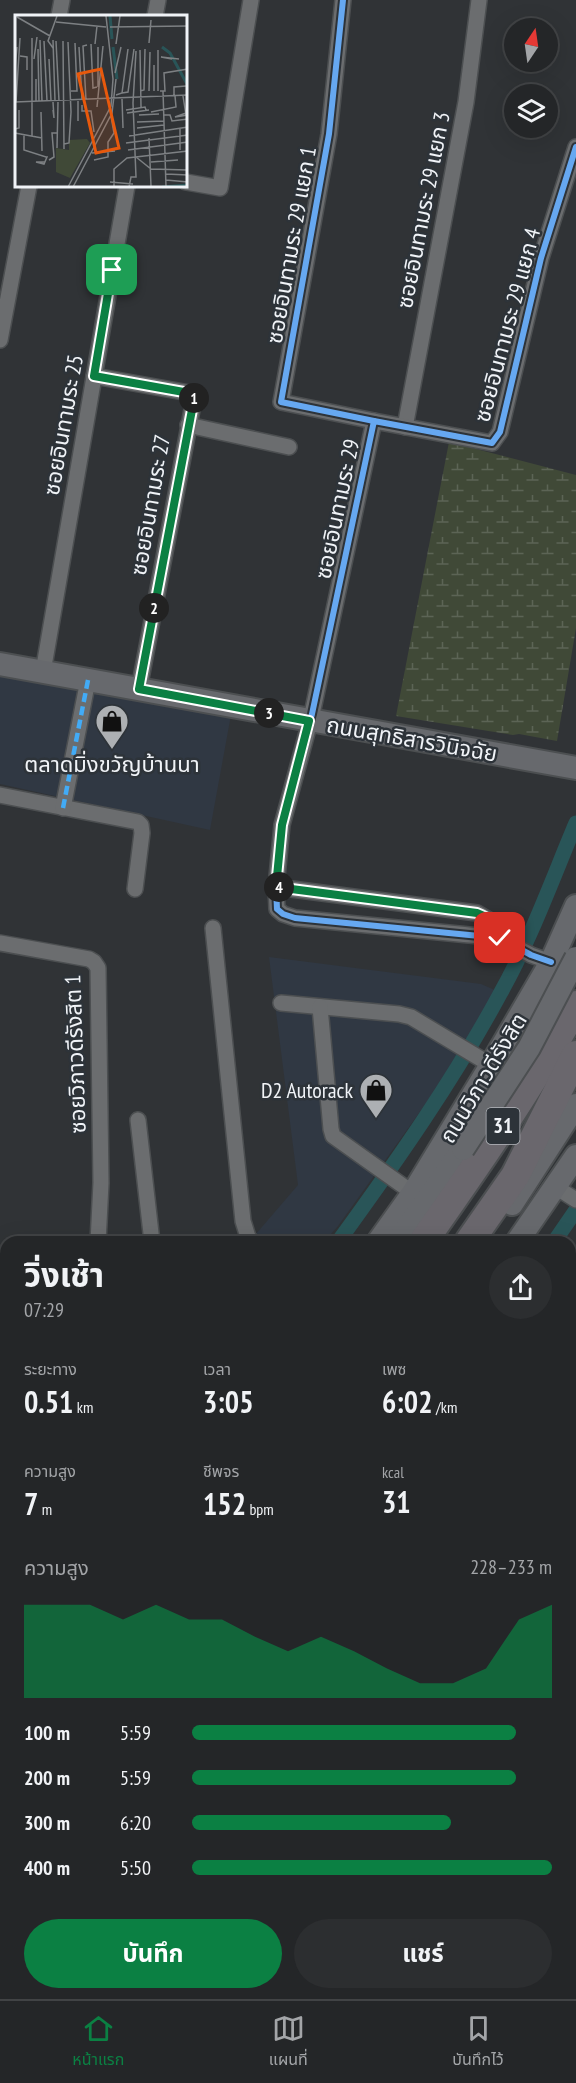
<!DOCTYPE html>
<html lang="th">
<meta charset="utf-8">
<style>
:root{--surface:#242628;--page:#2c2e30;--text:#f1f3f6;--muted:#a3a5a8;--line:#414345;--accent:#0b8043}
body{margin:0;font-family:"PT Sans Narrow","Noto Sans Thai",sans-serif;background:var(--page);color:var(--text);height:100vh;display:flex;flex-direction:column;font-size:22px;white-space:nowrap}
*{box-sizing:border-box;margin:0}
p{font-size:20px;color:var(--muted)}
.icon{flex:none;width:33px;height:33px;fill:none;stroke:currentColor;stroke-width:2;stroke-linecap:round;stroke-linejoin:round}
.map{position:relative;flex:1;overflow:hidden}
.panel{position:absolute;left:0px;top:1236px;width:576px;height:764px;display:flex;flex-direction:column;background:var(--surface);border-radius:18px 18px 0 0;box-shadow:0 6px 24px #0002,0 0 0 2px var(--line)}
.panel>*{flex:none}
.needle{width:39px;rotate:13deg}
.fabs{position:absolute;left:504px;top:18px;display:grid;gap:12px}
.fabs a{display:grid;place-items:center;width:54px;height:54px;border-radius:50%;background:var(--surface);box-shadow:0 6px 24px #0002,0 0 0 2px var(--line);font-size:30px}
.pin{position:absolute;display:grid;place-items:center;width:51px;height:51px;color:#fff;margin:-26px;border-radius:12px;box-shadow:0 3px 9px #0006}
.km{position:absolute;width:30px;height:30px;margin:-15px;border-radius:50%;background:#222;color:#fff;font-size:16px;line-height:30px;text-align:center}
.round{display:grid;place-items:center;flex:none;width:63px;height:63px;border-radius:32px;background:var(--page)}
.summary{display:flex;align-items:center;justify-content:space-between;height:102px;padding:0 24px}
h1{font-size:33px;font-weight:700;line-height:45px}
.stats{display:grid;grid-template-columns:repeat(3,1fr);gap:9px;height:102px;padding:6px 24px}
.stats div{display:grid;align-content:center}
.stats b{font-size:30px;font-weight:700}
.stats small{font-size:16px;font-weight:400}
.stats p{font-size:16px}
.chart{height:168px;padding:12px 24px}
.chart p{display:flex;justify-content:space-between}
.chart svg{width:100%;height:108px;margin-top:6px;fill:var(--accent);opacity:.7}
.primary-button{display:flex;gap:12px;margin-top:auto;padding:12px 24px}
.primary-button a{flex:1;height:69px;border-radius:36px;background:var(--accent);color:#fff;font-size:24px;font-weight:700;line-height:69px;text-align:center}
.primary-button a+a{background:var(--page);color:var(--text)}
ul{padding:0 24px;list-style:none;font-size:20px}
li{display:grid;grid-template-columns:96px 72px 1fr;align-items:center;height:45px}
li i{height:15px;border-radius:8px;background:var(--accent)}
.tabs{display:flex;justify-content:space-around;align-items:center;height:84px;border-top:2px solid var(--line);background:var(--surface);font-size:16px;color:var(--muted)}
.tabs a{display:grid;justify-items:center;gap:3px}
.tabs .current{color:var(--accent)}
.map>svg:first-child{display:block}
.built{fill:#303843}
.forest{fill:url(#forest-firs)}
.wetland{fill:url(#wetland-marsh)}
.garden{fill:url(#garden-dots)}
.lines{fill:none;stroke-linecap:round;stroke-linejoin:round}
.canal{stroke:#295558;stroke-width:15}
.street-casing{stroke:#4c4f51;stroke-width:18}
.secondary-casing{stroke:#4c4f51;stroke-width:26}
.highway-casing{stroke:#4c4f51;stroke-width:32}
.street{stroke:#6b6d6f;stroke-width:15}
.secondary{stroke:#67696d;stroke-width:22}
.highway{stroke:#6a676d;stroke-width:28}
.secondary-bridge-casing{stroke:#4c4f51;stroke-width:26;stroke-linecap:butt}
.secondary-bridge{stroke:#67696d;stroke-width:22}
.quiet{stroke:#42abf6;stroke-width:4.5;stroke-dasharray:9 4.5;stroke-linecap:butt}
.cycleway-casing{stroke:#2d3339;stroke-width:10}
.cycleway{stroke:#66a8f1;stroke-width:6}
.route-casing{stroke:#fff;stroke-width:12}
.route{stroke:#0b8043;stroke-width:8}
.labels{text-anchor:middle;stroke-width:5;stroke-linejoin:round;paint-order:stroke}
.shield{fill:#2d3339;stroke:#b6b9be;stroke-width:1.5}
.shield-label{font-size:21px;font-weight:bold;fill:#f0f3f7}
.street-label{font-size:22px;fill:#f0f3f7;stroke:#2d3339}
.poi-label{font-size:22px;fill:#f0f3f7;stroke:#2d3339}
.inset-river{fill:none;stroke:#295558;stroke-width:3}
.inset-road{fill:none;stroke:#7d8083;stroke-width:1.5}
.view{fill:#e8590c;fill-opacity:0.15;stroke:#e8590c;stroke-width:3}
.inset-edge{fill:none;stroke:#f0f3f7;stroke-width:3}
</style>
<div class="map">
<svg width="576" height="1999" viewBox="0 0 576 1999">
<defs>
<pattern id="forest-firs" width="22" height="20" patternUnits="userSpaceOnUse" patternTransform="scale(1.5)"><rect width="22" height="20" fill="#404937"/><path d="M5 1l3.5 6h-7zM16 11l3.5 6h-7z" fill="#5c6455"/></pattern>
<pattern id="wetland-marsh" width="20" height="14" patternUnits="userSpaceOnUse" patternTransform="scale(1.5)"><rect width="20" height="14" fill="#404937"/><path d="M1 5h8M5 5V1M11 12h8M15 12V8" fill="none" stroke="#5c6455"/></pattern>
<pattern id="garden-dots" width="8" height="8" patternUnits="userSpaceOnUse" patternTransform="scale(1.5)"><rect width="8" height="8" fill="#404937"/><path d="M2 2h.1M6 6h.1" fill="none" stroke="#5c6455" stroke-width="1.8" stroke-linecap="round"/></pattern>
</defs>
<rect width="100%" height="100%" fill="#303336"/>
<g class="built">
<polygon points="0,672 231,715 210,830 0,784"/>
<polygon points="269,957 481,984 497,991 427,1102 338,1226 324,1242 249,1242 298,1185"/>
<polygon points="0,1467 6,1482 6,1528 0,1535"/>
</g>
<g class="forest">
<polygon points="576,1796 576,1836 570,1835 570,1821"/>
<polygon points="573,1842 576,1842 576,1886 570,1912 570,1843"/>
</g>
<polygon class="wetland" points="449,442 576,475 576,628 557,741 519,734 513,735 396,716"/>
<g class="garden">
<polygon points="570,1671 576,1672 576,1694 570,1721"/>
<polygon points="162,1994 230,1994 229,1999 162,1999"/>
<polygon points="458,1994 512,1994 511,1999 459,1999"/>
</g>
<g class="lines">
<g class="canal">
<path d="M338 1242C396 1162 453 1081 500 994 530 941 552 880 576 823"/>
<polyline points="554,1242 576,1210"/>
<polyline points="0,1631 6,1624"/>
</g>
<defs>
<g id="street">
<polyline points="343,0 329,134 281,402 374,421"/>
<polyline points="59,16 62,0"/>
<polyline points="155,16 158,0"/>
<polyline points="186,182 220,188 251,0"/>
<polyline points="0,340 29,186"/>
<polyline points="94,376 195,394 139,689"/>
<polyline points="188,425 289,447"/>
<polyline points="405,427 466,102 479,0"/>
<polyline points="43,672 127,186"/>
<polyline points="0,795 138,822 141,825 142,833 135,889"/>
<polyline points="63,808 88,680"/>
<polyline points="276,887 477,913 494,923 500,938"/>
<polyline points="213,928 243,1221 248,1237 252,1242"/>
<polyline points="0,943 89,959 94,962 98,968 101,1183 98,1242"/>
<polyline points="551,962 531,955 500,938 295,918 283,914 277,909 276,887 282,825 312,714 374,421 492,443 500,432 541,258 576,147"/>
<polyline points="281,1003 399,1014 411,1017 491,1065"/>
<polyline points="320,1007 331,1129 333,1136 413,1193"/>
<polyline points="138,1120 152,1242"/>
<polyline points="554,1186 576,1200"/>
<polyline points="570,1395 576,1364"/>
<polyline points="297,1999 298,1994"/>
</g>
<g id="secondary">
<polyline points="0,664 576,768"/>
<polyline points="512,1204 576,1105"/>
<polyline points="378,1242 413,1193 491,1065 551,962 576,906"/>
<polyline points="397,1242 463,1149"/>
<polyline points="517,1242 576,1156"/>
<polyline points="0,1689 6,1682"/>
<polyline points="0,1835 6,1828"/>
</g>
<g id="highway">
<path d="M423 1242C477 1165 531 1088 576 1005"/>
<polyline points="469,1242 515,1176 576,1055"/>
<polyline points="0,1713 6,1700"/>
<polyline points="0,1769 6,1763"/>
<polyline points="0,1807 6,1800"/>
</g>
</defs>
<use href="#street" class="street-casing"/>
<use href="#secondary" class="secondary-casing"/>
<use href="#highway" class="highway-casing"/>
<use href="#street" class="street"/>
<use href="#secondary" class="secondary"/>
<use href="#highway" class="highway"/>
<defs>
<polyline id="secondary-bridge" points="463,1149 529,1048 576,958"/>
</defs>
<use href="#secondary-bridge" class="secondary-bridge-casing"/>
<use href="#secondary-bridge" class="secondary-bridge"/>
<polyline class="quiet" points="63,808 88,680"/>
<defs>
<g id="cycleway">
<polyline points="343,0 329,134 281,402 374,421"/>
<polyline points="551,962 531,955 500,938 295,918 283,914 277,909 276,887 282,825 312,714 374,421 492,443 500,432 541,258 576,147"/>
</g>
</defs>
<use href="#cycleway" class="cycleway-casing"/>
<use href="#cycleway" class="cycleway"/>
</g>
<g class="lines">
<defs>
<path id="route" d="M112 270 94 376 195 394 139 689 309 721 282 825 276 887 477 913C492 919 494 923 500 938"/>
</defs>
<use href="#route" class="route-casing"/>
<use href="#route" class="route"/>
</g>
<defs>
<symbol id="shop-pin" viewBox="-11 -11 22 30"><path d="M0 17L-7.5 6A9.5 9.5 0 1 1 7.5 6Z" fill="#adb0b3" stroke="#2d3339"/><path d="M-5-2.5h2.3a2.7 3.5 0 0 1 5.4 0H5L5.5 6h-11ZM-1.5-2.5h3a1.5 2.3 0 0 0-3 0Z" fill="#111"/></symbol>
</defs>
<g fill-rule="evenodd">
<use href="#shop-pin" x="93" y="702" width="38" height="52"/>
<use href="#shop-pin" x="357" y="1071" width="38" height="52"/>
</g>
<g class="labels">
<rect class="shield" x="486.5" y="1108" width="33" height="36" rx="4.5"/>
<g class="shield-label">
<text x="503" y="1133">31</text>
</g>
<g class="street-label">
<text transform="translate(423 210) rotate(-79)" y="8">ซอยอินทามระ 29 แยก 3</text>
<text transform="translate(291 245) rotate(-80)" y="8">ซอยอินทามระ 29 แยก 1</text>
<text transform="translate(507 325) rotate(-75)" y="8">ซอยอินทามระ 29 แยก 4</text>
<text transform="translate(63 425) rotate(-80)" y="8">ซอยอินทามระ 25</text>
<text transform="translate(150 505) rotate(-80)" y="8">ซอยอินทามระ 27</text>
<text transform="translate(337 509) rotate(-78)" y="8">ซอยอินทามระ 29</text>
<text transform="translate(412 739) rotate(10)" y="8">ถนนสุทธิสารวินิจฉัย</text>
<text transform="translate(75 1054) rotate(-92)" y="8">ซอยวิภาวดีรังสิต 1</text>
<text transform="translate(483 1078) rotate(-59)" y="8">ถนนวิภาวดีรังสิต</text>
</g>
<g class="poi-label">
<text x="112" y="772">ตลาดมิ่งขวัญบ้านนา</text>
<text x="353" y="1098" text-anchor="end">D2 Autorack</text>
</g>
</g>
<g transform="translate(15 15)">
<rect width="172" height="172" fill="#303336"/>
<path d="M72 124 75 128 55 163 41 157V133L54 135V125Z" fill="#404937"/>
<path class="inset-river" d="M95 1 97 24M98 32 102 64M147 32 155 38 172 69M147 172 173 170"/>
<path class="inset-road" d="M2 2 35 21M41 7 91 12M95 12 173 11M17 23V121M25 25 27 87M38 25 40 86M29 26 32 86M41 26 44 86M48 26 49 134M134 28 136 5M76 29 78 73 82 72M80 29 82 11M101 29 105 1M64 32 67 85M38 33 33 26 42 1M23 34 24 87M125 35 126 92M5 41 12 42V55M19 44 22 22M34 44 36 86M157 44 146 42 164 44M0 53 2 32M100 58 106 32M83 72V32M56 76H62L60 28M125 76 129 75 130 34M134 76 135 37M139 76V50M143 76V35M145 76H150L149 58 173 54M148 76 151 172M107 78 113 77 119 34M101 80 107 78 113 34M159 80V72L171 71M168 81 171 100M107 84 108 113M71 85 68 31 72 30M0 87 173 80M1 87 5 23M21 87V64M67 90V96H76L79 117M82 92 88 31M38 95 39 103 38 87M111 95 130 92 131 95M26 97 27 136M136 97 161 92 160 81M112 98 134 95M171 98 160 102 173 100M124 100 144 99M149 100H155L157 106 173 104M63 106V86M122 107 149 106M122 113 149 110M165 113V135M0 114 4 113V95M0 118 27 123M9 120V135L31 142H32L29 149 21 147H30M114 121 173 112M134 123 136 171M111 128 173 120M49 129 54 128 56 97 53 27M42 133 43 87M113 135 173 127M77 138 100 136M121 142 136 154 173 155M34 145 39 142 37 118H42M79 145 93 142V127L99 118 96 101M136 147 163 145M151 159 173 160M151 165 173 167M95 167 118 169M53 172 96 91 98 64 91 1M58 172 97 98 101 64M99 172V154L112 143 173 136M114 172 116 162H121L118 88 121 36"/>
<path class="view" d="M86 54 104 133 81 138 63 59Z"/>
<rect width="172" height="172" class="inset-edge"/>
</g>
</svg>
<div class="fabs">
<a><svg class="needle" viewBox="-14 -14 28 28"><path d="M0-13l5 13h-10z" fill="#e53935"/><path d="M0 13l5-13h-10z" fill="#a3a5a8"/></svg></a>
<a><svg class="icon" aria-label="layers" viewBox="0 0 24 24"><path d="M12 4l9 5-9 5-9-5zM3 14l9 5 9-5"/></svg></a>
</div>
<div class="pin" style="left:112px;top:270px;background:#1e9e55"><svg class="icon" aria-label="arrive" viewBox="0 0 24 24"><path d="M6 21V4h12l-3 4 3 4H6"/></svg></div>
<div class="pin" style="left:500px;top:938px;background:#d93025"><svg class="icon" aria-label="check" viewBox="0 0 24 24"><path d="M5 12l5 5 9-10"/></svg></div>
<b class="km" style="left:194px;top:398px">1</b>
<b class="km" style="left:154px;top:608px">2</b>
<b class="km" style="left:269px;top:713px">3</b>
<b class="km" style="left:279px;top:887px">4</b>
<section class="panel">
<div class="summary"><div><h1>วิ่งเช้า</h1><p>07:29</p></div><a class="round"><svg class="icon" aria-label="share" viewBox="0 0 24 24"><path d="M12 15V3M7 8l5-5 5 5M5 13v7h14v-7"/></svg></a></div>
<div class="stats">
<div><p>ระยะทาง</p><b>0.51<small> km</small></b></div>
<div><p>เวลา</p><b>3:05</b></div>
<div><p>เพซ</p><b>6:02<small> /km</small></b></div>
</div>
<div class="stats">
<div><p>ความสูง</p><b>7<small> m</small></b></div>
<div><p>ชีพจร</p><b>152<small> bpm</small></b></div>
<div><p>kcal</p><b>31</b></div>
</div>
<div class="chart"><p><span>ความสูง</span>228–233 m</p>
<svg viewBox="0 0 160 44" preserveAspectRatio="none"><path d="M0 44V6L10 6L20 6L30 12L40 6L50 12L60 12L70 19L80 25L90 19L100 25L110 32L120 38L130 38L140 32L150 12L160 6V44z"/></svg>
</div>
<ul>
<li><b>100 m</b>5:59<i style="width:90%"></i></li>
<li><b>200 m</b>5:59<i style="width:90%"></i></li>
<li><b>300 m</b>6:20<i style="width:72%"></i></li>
<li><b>400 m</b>5:50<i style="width:100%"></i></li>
</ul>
<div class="primary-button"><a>บันทึก</a><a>แชร์</a></div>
</section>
</div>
<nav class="tabs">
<a class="current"><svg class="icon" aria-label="home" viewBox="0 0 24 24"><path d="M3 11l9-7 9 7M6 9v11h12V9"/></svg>หน้าแรก</a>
<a><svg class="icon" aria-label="map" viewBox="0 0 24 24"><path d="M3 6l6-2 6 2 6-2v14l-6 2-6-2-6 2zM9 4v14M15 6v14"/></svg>แผนที่</a>
<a><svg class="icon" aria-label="saved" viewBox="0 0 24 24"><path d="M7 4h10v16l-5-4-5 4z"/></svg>บันทึกไว้</a>
</nav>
